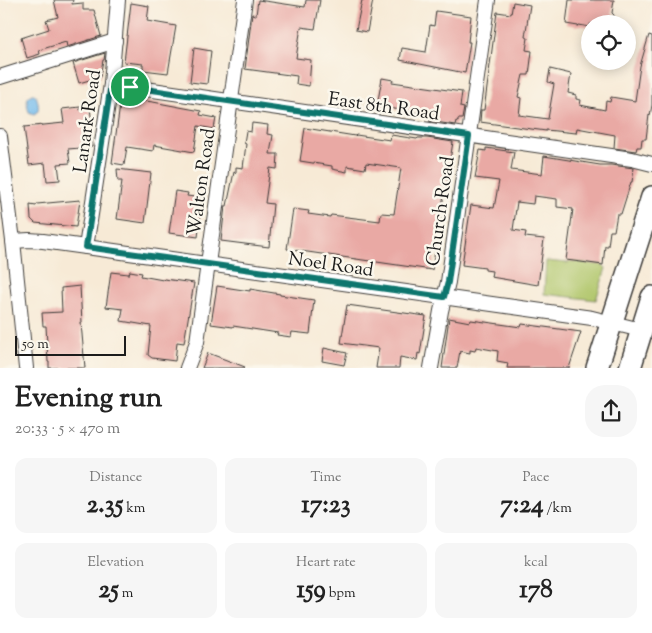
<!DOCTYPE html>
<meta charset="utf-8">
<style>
:root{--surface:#fff;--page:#f6f6f6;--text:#222;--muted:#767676}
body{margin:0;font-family:"Sorts Mill Goudy",serif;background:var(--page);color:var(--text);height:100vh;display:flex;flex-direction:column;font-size:19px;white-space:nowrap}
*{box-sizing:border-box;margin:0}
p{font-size:16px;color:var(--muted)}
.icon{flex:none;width:28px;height:28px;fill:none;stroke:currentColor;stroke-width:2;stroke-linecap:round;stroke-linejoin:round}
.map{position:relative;height:368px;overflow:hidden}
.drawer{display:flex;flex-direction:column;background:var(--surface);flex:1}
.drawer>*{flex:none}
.buttons{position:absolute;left:581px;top:15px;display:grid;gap:10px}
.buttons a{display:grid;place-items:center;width:55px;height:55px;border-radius:50%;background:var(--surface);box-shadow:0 2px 12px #0003;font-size:25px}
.scale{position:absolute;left:15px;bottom:12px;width:111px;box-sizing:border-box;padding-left:5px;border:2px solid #1c1c1c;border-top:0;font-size:14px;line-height:18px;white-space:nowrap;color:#1c1c1c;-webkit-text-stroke:4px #fbf7ec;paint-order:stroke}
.pin{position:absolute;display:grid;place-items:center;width:42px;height:42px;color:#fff;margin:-21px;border:2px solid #fff;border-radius:50%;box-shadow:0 1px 5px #0007}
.round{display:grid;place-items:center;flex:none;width:52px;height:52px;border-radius:20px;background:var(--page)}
.summary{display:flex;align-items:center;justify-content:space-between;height:85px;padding:0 15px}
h1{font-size:28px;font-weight:700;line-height:38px}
.stats{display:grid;grid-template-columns:repeat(3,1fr);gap:8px;height:85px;padding:5px 15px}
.stats div{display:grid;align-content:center;border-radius:12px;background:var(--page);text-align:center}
.stats b{font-size:25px;font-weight:700}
.stats small{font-size:14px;font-weight:400}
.stats p{font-size:14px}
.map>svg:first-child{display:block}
.green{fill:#b0c66a;stroke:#667143}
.water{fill:#75bbec;stroke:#486c84}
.building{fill:#e9a9a4}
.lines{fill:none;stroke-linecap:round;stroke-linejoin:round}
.street-casing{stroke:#3d3b38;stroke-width:16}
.primary-casing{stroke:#3d3b38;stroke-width:24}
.street{stroke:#fff;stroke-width:14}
.primary{stroke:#fff;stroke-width:21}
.route-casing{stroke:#fff;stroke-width:10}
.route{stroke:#0f766e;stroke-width:6}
.labels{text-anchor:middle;stroke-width:5;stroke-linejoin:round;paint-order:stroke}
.street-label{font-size:19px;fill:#1c1c1c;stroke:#fbf7ec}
</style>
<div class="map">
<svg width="652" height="368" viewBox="0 0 652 368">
<rect width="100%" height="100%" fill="#fbf7ec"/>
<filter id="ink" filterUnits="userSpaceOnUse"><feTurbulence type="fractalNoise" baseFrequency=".02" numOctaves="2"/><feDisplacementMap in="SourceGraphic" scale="10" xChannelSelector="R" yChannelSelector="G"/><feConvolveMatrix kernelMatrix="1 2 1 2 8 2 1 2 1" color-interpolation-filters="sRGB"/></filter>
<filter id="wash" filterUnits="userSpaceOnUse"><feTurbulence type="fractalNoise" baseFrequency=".0096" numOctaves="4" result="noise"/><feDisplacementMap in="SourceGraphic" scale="20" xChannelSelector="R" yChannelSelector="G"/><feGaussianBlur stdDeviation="1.12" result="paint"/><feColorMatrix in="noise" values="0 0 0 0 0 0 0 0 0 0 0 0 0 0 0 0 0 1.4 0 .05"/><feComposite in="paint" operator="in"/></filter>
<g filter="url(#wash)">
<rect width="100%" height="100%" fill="#f7ead6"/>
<polygon class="green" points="546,261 568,263 569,261 603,265 606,268 596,300 544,294"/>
<path class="water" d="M32 94H34C38 98 39 105 38 111L34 114 29 112C27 106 25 97 32 94Z"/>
<g id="blocks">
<g class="building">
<polygon points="54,0 73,0 72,4 83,3 83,10 94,10 101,36 67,47 66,42 39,50 40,54 27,58 21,38 49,29 46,20 58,17"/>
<polygon points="258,0 305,7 306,0 320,0 315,29 301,27 296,58 311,60 309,86 296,84 297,76 245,69 252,14 256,15"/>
<polygon points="362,0 373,0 367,32 356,30"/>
<polygon points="569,0 614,0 612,13 614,15 613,24 590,24 590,27 579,25 578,26 566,24"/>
<polygon points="513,2 530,5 525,37 528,38 526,50 532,51 529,75 523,75 518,97 521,98 519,115 548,119 554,84 548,82 550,69 571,74 568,93 576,95 576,99 581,100 580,105 605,110 606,101 610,102 611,97 635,101 640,66 649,35 652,36 652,105 650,116 649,115 646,139 642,139 641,147 637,147 636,151 614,148 615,135 577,128 576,133 546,130 546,131 480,122 481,110 484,110 497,12 511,14"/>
<polygon points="131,3 149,6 147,21 176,26 168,73 143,70 143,64 124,62"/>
<polygon points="436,11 471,16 468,42 470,42 465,73 400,60 402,48 426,52 430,25 434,26"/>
<polygon points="194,48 211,51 207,84 190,82"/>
<polygon points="105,53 104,60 103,60 100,77 79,83 73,63"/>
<polygon points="382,78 393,80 392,82 462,92 460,107 464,108 462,119 458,119 458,122 456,121 455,125 429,121 430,115 377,106"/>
<polygon points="121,98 153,102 201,111 200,115 216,118 214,129 198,126 194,152 154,145 153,151 127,147 124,165 112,163"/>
<polygon points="80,107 80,110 90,108 93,132 90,132 92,147 68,149 70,163 58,164 60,180 47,181 45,163 29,165 24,127 64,123 62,109"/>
<polygon points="252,123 268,125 267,134 273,135 270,154 278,154 277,169 270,168 265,203 273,204 269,247 221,241 225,206 227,206 234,172 236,173 236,167 243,168 246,144 244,143 246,131 251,132"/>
<polygon points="305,128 355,136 356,135 390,140 391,135 417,139 418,138 427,138 453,142 450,160 453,160 451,173 449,173 446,194 444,194 432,270 287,249 293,209 309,211 308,214 330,217 331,215 380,221 381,213 394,214 401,168 366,163 365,169 347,166 347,172 332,169 332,166 300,161"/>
<polygon points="486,148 514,152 511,170 542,174 544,156 600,165 611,165 634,168 632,182 631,182 621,214 617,214 614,231 610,231 608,246 605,246 603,265 566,260 573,209 557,207 557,199 534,196 533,204 517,202 513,230 526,232 525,237 544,239 538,285 491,277 492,271 485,270 485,268 462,265 471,205 494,208 499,181 475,178 480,150 486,151"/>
<polygon points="117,169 151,173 145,223 117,219 122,181 118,181"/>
<polygon points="175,191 188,193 187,196 203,198 198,237 169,233"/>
<polygon points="80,200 76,227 35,223 31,219 30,205 36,206 37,204"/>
<polygon points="130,271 142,273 141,276 163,280 164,279 194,283 184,343 177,342 175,361 152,358 148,355 151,326 121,321 123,309 106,307 111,272 128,274 129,274"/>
<polygon points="80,286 82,323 81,323 85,368 49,368 49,362 48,362 46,326 43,326 42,313 62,312 61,288"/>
<polygon points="217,286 250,291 250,289 280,294 280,295 314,300 310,334 292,332 291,337 277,335 278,333 233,326 233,327 211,324"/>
<polygon points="347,305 426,316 420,354 418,353 417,360 400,357 399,368 376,368 379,348 341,343"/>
<polygon points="449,318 470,322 471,320 521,327 522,324 581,332 569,368 507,368 508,363 497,361 498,351 476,347 475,351 470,350 470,353 460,351 457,368 442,368"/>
<polygon points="324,348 347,353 344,365 322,361"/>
<polygon points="208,353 245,367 244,368 202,368"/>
</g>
</g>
</g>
<g filter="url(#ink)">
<use href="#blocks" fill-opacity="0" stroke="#3d3b38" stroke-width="1"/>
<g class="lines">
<defs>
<g id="street">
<polyline points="0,77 115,41"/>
<polyline points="111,84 632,159 652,164"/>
<polyline points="0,136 13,241 26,368"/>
<polyline points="13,241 29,240 43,241 592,318 641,330"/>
<polyline points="86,247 111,84 118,0"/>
<polyline points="187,368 197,342 245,0"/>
<polyline points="431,368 441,311 448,282 488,0"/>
</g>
<g id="primary">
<polyline points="597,368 652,197"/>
<polyline points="630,368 652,297"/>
</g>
</defs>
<use href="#street" class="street-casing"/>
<use href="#primary" class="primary-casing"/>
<use href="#street" class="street"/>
<use href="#primary" class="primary"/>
</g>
</g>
<g class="lines" filter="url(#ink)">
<defs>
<polygon id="route" points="111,84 469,136 448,282 444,297 86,247"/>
</defs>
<use href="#route" class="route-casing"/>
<use href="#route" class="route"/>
</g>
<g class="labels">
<g class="street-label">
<text transform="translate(384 105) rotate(8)" y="7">East 8th Road</text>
<text transform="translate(86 121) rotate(-82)" y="7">Lanark Road</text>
<text transform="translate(200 182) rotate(-82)" y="7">Walton Road</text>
<text transform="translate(439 211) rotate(-82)" y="7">Church Road</text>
<text transform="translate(331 263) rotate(8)" y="7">Noel Road</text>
</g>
</g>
</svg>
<div class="buttons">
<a><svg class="icon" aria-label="locate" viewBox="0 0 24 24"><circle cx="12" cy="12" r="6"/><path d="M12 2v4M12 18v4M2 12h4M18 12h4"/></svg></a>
</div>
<div class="scale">50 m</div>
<div class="pin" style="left:130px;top:87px;background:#1e9e55"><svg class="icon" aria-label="arrive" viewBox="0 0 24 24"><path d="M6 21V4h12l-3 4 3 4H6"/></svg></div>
</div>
<section class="drawer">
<div class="summary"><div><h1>Evening run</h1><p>20:33 · 5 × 470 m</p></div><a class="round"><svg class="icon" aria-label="share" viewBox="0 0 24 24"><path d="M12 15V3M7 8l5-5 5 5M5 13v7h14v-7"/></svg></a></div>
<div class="stats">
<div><p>Distance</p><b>2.35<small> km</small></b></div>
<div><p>Time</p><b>17:23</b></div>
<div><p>Pace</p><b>7:24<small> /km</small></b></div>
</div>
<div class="stats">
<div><p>Elevation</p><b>25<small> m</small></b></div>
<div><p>Heart rate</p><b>159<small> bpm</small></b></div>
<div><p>kcal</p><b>178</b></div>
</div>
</section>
